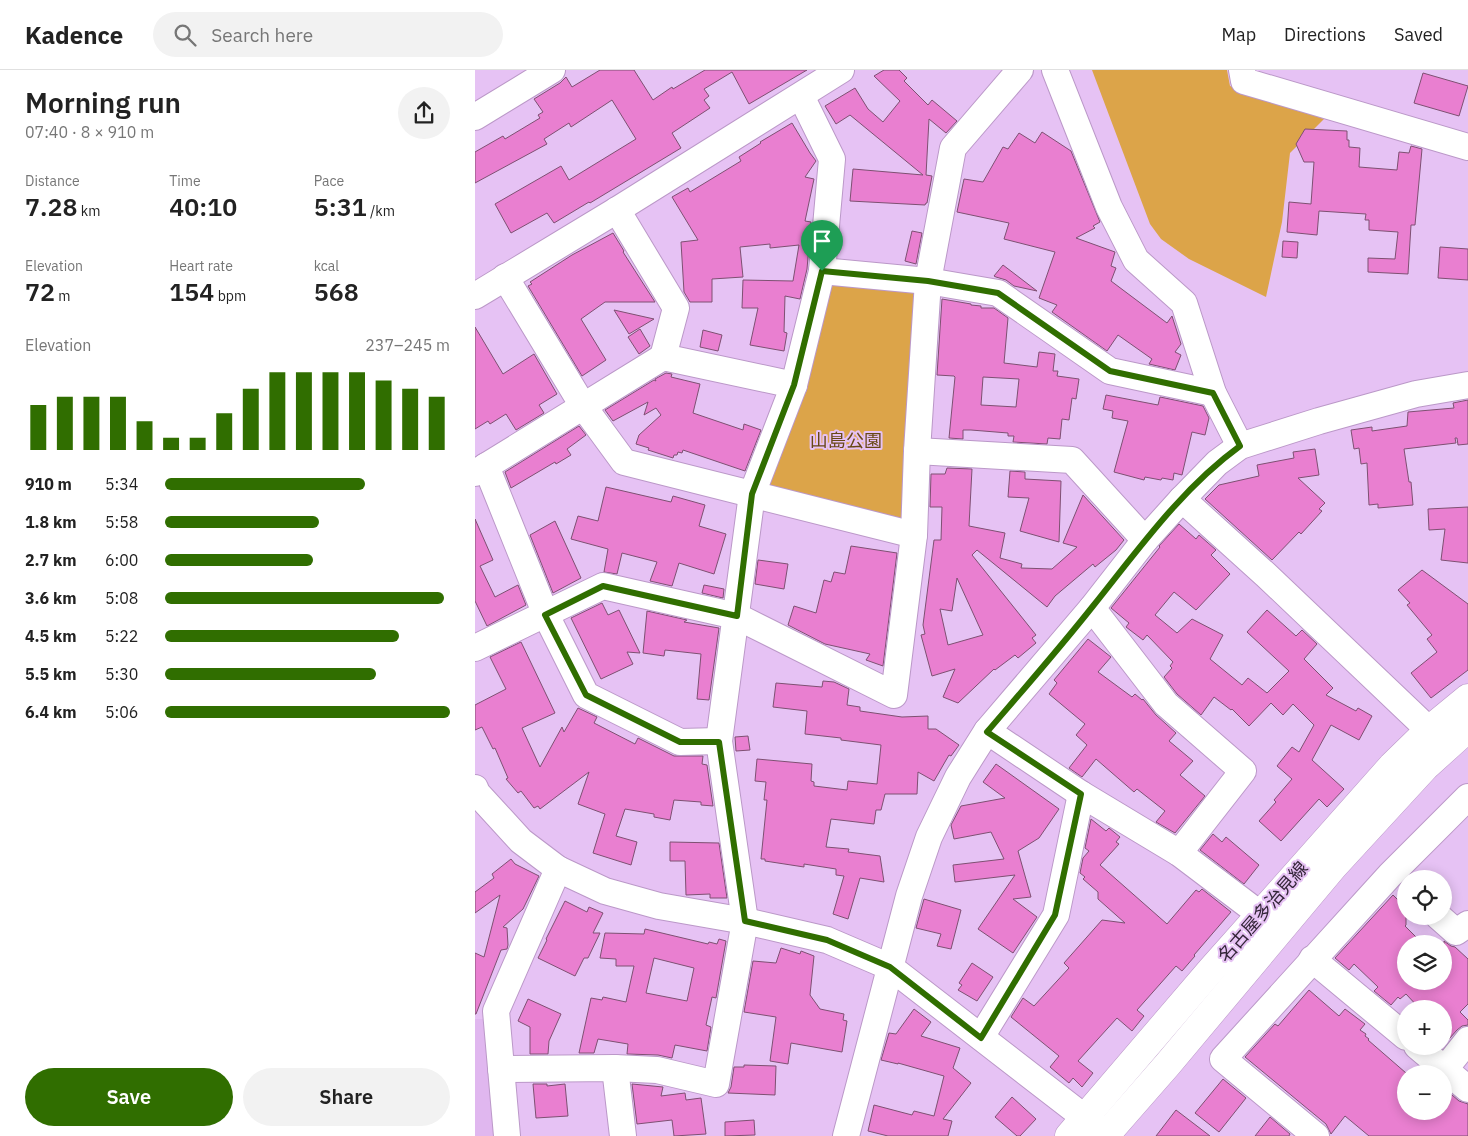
<!DOCTYPE html>
<meta charset="utf-8">
<style>
:root{--surface:#fff;--page:#f2f2f2;--text:#222;--muted:#767676;--line:#e0e0e0;--accent:#306e00}
body{margin:0;font-family:"IBM Plex Sans","Noto Sans JP",sans-serif;background:var(--page);color:var(--text);height:100vh;display:flex;flex-direction:column;font-size:19px;white-space:nowrap}
*{box-sizing:border-box;margin:0}
p{font-size:16px;color:var(--muted)}
.icon{flex:none;width:28px;height:28px;fill:none;stroke:currentColor;stroke-width:2;stroke-linecap:round;stroke-linejoin:round}
.map{position:relative;flex:1;overflow:hidden}
.sheet{display:flex;flex-direction:column;background:var(--surface);width:475px}
.sheet>*{flex:none}
.buttons{position:absolute;left:922px;top:800px;display:grid;gap:10px}
.buttons a{display:grid;place-items:center;width:55px;height:55px;border-radius:50%;background:var(--surface);box-shadow:0 2px 12px #0003;font-size:25px}
.pin{position:absolute;display:grid;place-items:center;width:42px;height:42px;color:#fff;margin:-51px -21px;border-radius:50% 50% 50% 0;rotate:-45deg;box-shadow:0 0 5px #0007}
.pin .icon{rotate:45deg}
.round{display:grid;place-items:center;flex:none;width:52px;height:52px;border-radius:26px;background:var(--page)}
.headline{display:flex;align-items:center;justify-content:space-between;height:85px;padding:0 25px}
h1{font-size:28px;font-weight:600;line-height:38px}
.stats{display:grid;grid-template-columns:repeat(3,1fr);gap:8px;height:85px;padding:5px 25px}
.stats div{display:grid;align-content:center}
.stats b{font-size:25px;font-weight:600}
.stats small{font-size:14px;font-weight:400}
.stats p{font-size:14px}
.chart{height:140px;padding:10px 25px}
.chart p{display:flex;justify-content:space-between}
.chart svg{width:100%;height:90px;margin-top:5px;stroke:var(--accent);stroke-width:6}
.cta{display:flex;gap:10px;margin-top:auto;padding:10px 25px}
.cta a{flex:1;height:58px;border-radius:30px;background:var(--accent);color:#fff;font-size:20px;font-weight:600;line-height:58px;text-align:center}
.cta a+a{background:var(--page);color:var(--text)}
ul{padding:0 25px;list-style:none;font-size:16px}
li{display:grid;grid-template-columns:80px 60px 1fr;align-items:center;height:38px}
li i{height:12px;border-radius:6px;background:var(--accent)}
header{display:flex;align-items:center;gap:30px;box-sizing:border-box;height:70px;padding:0 25px;background:var(--surface);border-bottom:1px solid var(--line)}
header strong{font-size:24px}
nav{display:flex;gap:28px;margin-inline-start:auto;font-size:18px}
.search{width:350px;height:45px;background:var(--page);display:flex;align-items:center;gap:12px;box-sizing:border-box;padding:0 18px;border-radius:28px;color:var(--muted);font-size:19px}
main{display:flex;flex:1;min-height:0}
.map>svg:first-child{display:block}
.built{fill:#e0b7ef}
.green{fill:#dca449}
.building{fill:#e97fd0;stroke:#7e5072;fill-rule:evenodd}
.lines{fill:none;stroke-linecap:round;stroke-linejoin:round}
.minor-casing{stroke:#bb98c8;stroke-width:28}
.major-casing{stroke:#bb98c8;stroke-width:29}
.minor{stroke:#fff;stroke-width:26}
.major{stroke:#fff;stroke-width:28}
.route-casing{stroke:#fff;stroke-width:10}
.route{stroke:#306e00;stroke-width:6}
.labels{text-anchor:middle;stroke-width:4;stroke-linejoin:round;paint-order:stroke}
.park-label{font-size:18px;fill:#674815;stroke:#e6c2f4}
.street-label{font-size:18px;fill:#332538;stroke:#e6c2f4}
</style>
<header>
<strong>Kadence</strong>
<div class="search"><svg class="icon" aria-label="search" viewBox="0 0 24 24"><circle cx="10" cy="10" r="6"/><path d="M15 15l6 6"/></svg>Search here</div>
<nav><a>Map</a><a>Directions</a><a>Saved</a></nav>
</header>
<main>
<section class="sheet">
<div class="headline"><div><h1>Morning run</h1><p>07:40 · 8 × 910 m</p></div><a class="round"><svg class="icon" aria-label="share" viewBox="0 0 24 24"><path d="M12 15V3M7 8l5-5 5 5M5 13v7h14v-7"/></svg></a></div>
<div class="stats">
<div><p>Distance</p><b>7.28<small> km</small></b></div>
<div><p>Time</p><b>40:10</b></div>
<div><p>Pace</p><b>5:31<small> /km</small></b></div>
</div>
<div class="stats">
<div><p>Elevation</p><b>72<small> m</small></b></div>
<div><p>Heart rate</p><b>154<small> bpm</small></b></div>
<div><p>kcal</p><b>568</b></div>
</div>
<div class="chart"><p><span>Elevation</span>237–245 m</p>
<svg viewBox="0 0 160 44" preserveAspectRatio="none"><path d="M5 44V22M15 44V18M25 44V18M35 44V18M45 44V30M55 44V38M65 44V38M75 44V26M85 44V14M95 44V6M105 44V6M115 44V6M125 44V6M135 44V10M145 44V14M155 44V18"/></svg>
</div>
<ul>
<li><b>910 m</b>5:34<i style="width:70%"></i></li>
<li><b>1.8 km</b>5:58<i style="width:54%"></i></li>
<li><b>2.7 km</b>6:00<i style="width:52%"></i></li>
<li><b>3.6 km</b>5:08<i style="width:98%"></i></li>
<li><b>4.5 km</b>5:22<i style="width:82%"></i></li>
<li><b>5.5 km</b>5:30<i style="width:74%"></i></li>
<li><b>6.4 km</b>5:06<i style="width:100%"></i></li>
</ul>
<div class="cta"><a>Save</a><a>Share</a></div>
</section>
<div class="map">
<svg width="993" height="1066" viewBox="0 0 993 1066">
<rect width="100%" height="100%" fill="#e6c2f4"/>
<polygon class="built" points="0,949 9,949 19,1066 0,1066"/>
<g class="green">
<polygon points="617,0 752,0 755,16 849,49 815,83 807,152 791,227 714,189 686,169 675,154"/>
<polygon points="348,211 440,218 429,443 424,450 288,415"/>
</g>
<g class="building">
<polygon points="125,0 159,0 178,30 197,17 198,19 230,0 332,0 274,34 257,2 229,19 234,26 229,30 235,38 197,63 206,78 115,133 114,132 79,153 72,143 36,163 20,134 86,96 94,110 161,69 137,30 96,57 94,53 69,69 72,74 0,113 0,82 28,66 30,69 65,48 63,45 68,42 59,29 85,13 91,7 97,17"/>
<polygon points="409,0 424,0 432,8 429,11 453,35 457,30 482,51 471,63 454,49 451,105 457,106 452,133 451,133 450,135 375,131 378,99 448,105 375,45 361,54 350,36 380,18 393,39 408,52 425,31 399,6"/>
<polygon points="948,3 993,16 984,46 939,33"/>
<polygon points="317,53 335,83 341,91 330,107 339,109 330,151 336,152 332,199 325,229 310,226 309,262 312,263 309,281 275,275 283,238 267,238 268,210 318,211 324,175 295,178 295,174 265,177 268,207 237,209 237,232 215,232 209,222 206,172 223,170 197,127 213,118 215,122 266,91 264,87 286,73 285,72"/>
<polygon points="830,59 872,61 872,70 874,70 874,77 885,78 884,97 922,100 924,82 934,83 936,76 947,79 940,155 936,155 933,204 893,202 893,188 920,189 923,162 894,160 894,150 890,150 891,144 844,141 842,165 812,162 814,132 836,134 839,92 829,92 821,74"/>
<polygon points="567,62 596,81 625,152 618,156 620,158 601,168 640,182 636,196 641,198 636,211 692,253 697,246 706,274 700,282 706,285 700,300 674,294 677,289 643,265 632,281 577,242 582,235 564,228 580,182 529,169 534,153 482,142 489,109 508,112 528,77 533,79 544,63 560,73"/>
<polygon points="437,161 447,163 441,194 430,191"/>
<polygon points="138,163 149,181 148,182 180,232 130,232 106,249 131,290 107,306 53,216 57,214 55,212 97,185"/>
<polygon points="808,171 823,172 822,188 807,187"/>
<polygon points="965,177 993,179 993,210 963,208"/>
<polygon points="528,195 562,221 539,216 531,210 521,207 519,206"/>
<path d="M467 229 496 234V235L506 236V238H519L533 248 529 293 562 297 564 282 580 284 578 301H583L582 306 604 309 601 329 597 328 594 350 587 349 585 369 573 368 572 374 538 372 539 366H533V363L496 360H488V369L474 368 480 307 479 306 462 305ZM508 307 544 309 541 337 506 335Z"/>
<polygon points="139,240 179,249 154,264"/>
<polygon points="0,257 28,304 59,284 82,324 64,335 69,343 41,360 31,344 15,354 13,351 0,359"/>
<polygon points="165,259 175,276 164,284 153,267"/>
<polygon points="228,260 247,265 243,281 225,277"/>
<polygon points="191,303 197,304 196,307 225,314 218,343 268,360 269,354 286,360 270,401 208,380 207,383 203,382 202,385 199,385 198,388 173,380 174,378 161,374 164,365 186,345 181,338 169,345 173,332 138,351 130,340 179,310 181,311 180,309"/>
<polygon points="631,325 683,335 685,327 728,336 734,348 730,365 717,362 707,405 699,403 698,410 687,408 686,410 670,407 669,410 639,402 653,351 637,348 638,341 628,339"/>
<polygon points="993,330 993,374 983,375 982,368 980,368 981,373 929,379 934,412 936,412 938,435 903,438 903,434 894,435 892,393 886,394 884,378 879,379 876,360 897,357 897,361 932,356 933,342 979,338 978,333"/>
<polygon points="104,356 111,365 92,379 96,385 81,394 80,392 36,418 30,402"/>
<polygon points="840,379 844,405 823,408 850,433 844,439 847,441 826,464 824,462 797,490 730,429 744,415 784,406 782,395 819,388 818,382"/>
<path d="M472 398 497 399 494 456 530 463 525 488 547 494 546 498 577 499 602 477 588 473 608 425 649 470 641 480 620 497 618 494 580 526 572 537 502 480 497 485 561 565 557 568 561 573 543 588 540 585 520 600 519 599 483 633 468 627 480 599 457 606 446 565 450 564 448 555 459 470H466L467 437H455L456 404H470ZM482 508 508 565 473 575 465 539 477 541Z"/>
<polygon points="535,401 550,402 550,409 586,411 584,472 545,461 554,428 533,427"/>
<polygon points="131,417 196,432 198,426 230,435 224,456 251,464 239,504 204,493 197,516 175,511 182,492 147,483 142,504 129,502 133,479 96,469 103,446 123,451"/>
<polygon points="993,437 993,493 966,490 970,459 954,460 953,439"/>
<polygon points="0,449 18,490 5,496 20,527 43,515 51,535 12,556 0,531"/>
<polygon points="80,451 106,508 78,523 55,465"/>
<polygon points="704,454 721,469 724,465 741,480 736,485 755,504 721,540 699,522 680,545 702,563 717,549 748,565 735,589 767,615 773,608 792,623 814,601 772,562 792,540 821,566 827,560 842,574 829,589 858,618 851,625 881,641 883,638 897,646 884,670 856,655 837,690 869,719 852,737 844,729 806,771 784,751 801,732 799,730 817,709 802,696 817,677 824,682 839,655 818,634 808,645 796,633 774,656 757,639 756,640 739,627 726,645 702,624 689,607 697,598 695,596 698,592 672,565 668,570 651,557 654,553 636,538 685,477 684,476"/>
<polygon points="376,476 422,483 408,596 391,590 395,584 350,574 313,555 319,536 341,543 349,510 356,512 359,502 370,504"/>
<polygon points="283,490 313,494 309,519 280,514"/>
<polygon points="947,500 993,534 993,600 956,628 936,603 962,582 952,569 957,565 932,535 935,533 923,520"/>
<polygon points="229,515 249,519 248,528 227,523"/>
<polygon points="127,533 133,545 144,540 165,583 152,582 158,594 126,609 96,548"/>
<polygon points="172,541 212,550 209,552 244,558 234,630 222,629 226,584 190,580 189,586 168,583"/>
<polygon points="613,569 636,587 623,602 657,627 660,624 667,630 668,629 681,645 701,663 694,671 718,691 705,705 730,726 700,763 681,752 690,741 662,719 659,722 621,689 607,707 594,698 612,675 601,665 610,654 574,624 582,613 579,610"/>
<polygon points="46,572 80,643 47,658 65,697 87,657 89,662 103,638 122,647 119,653 160,674 163,668 199,686 228,686 227,694 232,695 238,736 226,735 226,732 199,730 195,750 179,747 179,744 150,739 141,766 162,772 156,795 118,783 130,744 103,734 114,702 65,739 63,736 59,738 46,721 43,723 31,709 33,708 20,678 18,679 7,657 0,660 0,635 31,619 15,587"/>
<polygon points="348,611 359,612 374,619 372,635 385,637 385,641 427,647 453,646 453,659 461,659 484,675 476,686 474,685 459,711 443,702 442,724 410,724 406,740 401,740 399,754 356,749 351,777 374,779 373,782 405,786 409,812 385,808 373,849 358,844 369,806 361,805 361,799 329,794 329,797 290,791 290,789 286,789 292,730 289,730 291,712 280,711 282,689 337,694 336,711 339,712 339,716 372,720 373,711 402,714 406,675 366,670 366,668 330,664 332,641 298,637 301,613 347,617"/>
<polygon points="273,666 275,680 261,681 260,667"/>
<polygon points="521,694 584,739 564,768 543,781 556,827 538,829 562,847 538,883 503,859 540,805 480,812 478,795 529,789 516,762 479,769 476,755 486,736 530,728 508,712"/>
<polygon points="616,749 631,761 634,758 645,767 641,772 644,774 625,795 692,854 721,820 724,822 727,819 756,842 719,885 720,886 707,901 701,896 662,940 669,946 657,961 642,948 603,991 618,1003 607,1017 598,1008 594,1013 575,997 584,986 536,947 548,928 559,936 594,898 589,893 627,850 650,853 623,829 623,822 608,809 610,807 605,803 608,788 614,781 610,778"/>
<polygon points="738,764 747,772 751,767 784,795 769,814 725,780"/>
<polygon points="195,772 244,773 252,828 235,828 235,824 211,825 210,791 195,791"/>
<polygon points="36,789 40,794 64,806 48,839 28,857 32,858 33,875 32,879 26,880 1,944 0,944 0,883 9,887 25,825 0,843 0,822 19,808 17,804"/>
<polygon points="918,825 931,838 931,855 930,856 948,874 931,874 931,911 969,911 969,871 976,876 980,877 993,889 993,934 985,942 993,950 993,955 987,956 982,960 974,969 969,964 969,939 945,939 931,924 925,929 923,927 916,935 899,921 903,917 879,894 874,900 860,888"/>
<polygon points="449,829 486,840 476,879 462,876 466,864 441,858"/>
<polygon points="90,831 112,842 114,837 128,843 118,863 125,863 113,888 109,888 100,906 63,888 72,870 71,869"/>
<path d="M170 859 233 874 234 872 242 874 244 869 251 871 241 928 237 927 231 955 236 957 232 981 200 975 197 988 183 985 152 984 153 974 123 969 119 983H104L116 928 127 930 128 927 151 932 159 896H141V889L125 888 130 863 169 864ZM179 888 219 898 212 931 171 923Z"/>
<polygon points="306,878 325,884 326,881 339,886 335,925 345,939 369,944 368,950 372,951 367,982 316,973 313,994 295,991 301,947 269,942 278,891 301,893"/>
<polygon points="497,893 518,907 502,931 483,920 487,915 484,913"/>
<polygon points="834,920 864,946 870,939 890,954 885,960 891,964 890,966 894,969 893,970 931,1003 931,1041 969,1041 969,1018 984,1031 993,1034 993,1066 894,1066 870,1046 856,1064 851,1054 770,987 800,954 803,956"/>
<polygon points="53,929 86,944 74,971 73,984 55,984 55,957 43,951"/>
<polygon points="439,939 456,952 446,966 485,978 478,998 496,1013 468,1049 477,1051 473,1066 413,1066 393,1061 399,1035 437,1045 439,1041 459,1046 469,1006 423,993 423,994 406,990 414,963 421,964"/>
<polygon points="269,995 301,996 300,1025 253,1023 256,1017 259,997 269,997"/>
<polygon points="748,1009 771,1028 744,1062 720,1043"/>
<polygon points="58,1014 72,1014 72,1016 90,1014 93,1046 61,1048"/>
<polygon points="157,1014 188,1017 186,1026 210,1023 211,1030 226,1028 231,1064 199,1066 197,1050 162,1054"/>
<polygon points="537,1027 561,1049 545,1066 542,1066 520,1047"/>
<polygon points="701,1040 735,1066 681,1066"/>
<polygon points="795,1047 815,1064 814,1066 780,1066"/>
<polygon points="279,1050 280,1065 250,1066 250,1052"/>
</g>
<g class="lines">
<defs>
<g id="minor">
<polyline points="580,0 634,137 661,190 709,233 738,323 765,376"/>
<polyline points="767,0 769,11 993,77"/>
<polyline points="0,47 77,0"/>
<polyline points="142,140 201,238 188,287"/>
<polyline points="347,201 453,211 523,223 635,301 738,323"/>
<polyline points="30,207 108,336 149,392 439,465"/>
<polyline points="0,226 142,140 366,0"/>
<polyline points="442,381 597,390 670,470"/>
<polyline points="11,396 71,545 111,625 205,672 244,671"/>
<polyline points="0,403 188,287 319,315"/>
<polyline points="707,429 791,505 954,660"/>
<polyline points="617,538 691,634 768,701 704,783"/>
<polyline points="0,578 128,516 261,546 419,625 439,465 442,381 453,211 478,78 545,0"/>
<polyline points="512,661 606,724 704,783 786,845"/>
<polyline points="0,718 2,723 46,771 83,799 130,821 184,836 270,851 352,870 415,897 627,1061"/>
<polyline points="963,846 981,862 993,854"/>
<polyline points="837,889 931,967"/>
<polyline points="506,967 581,845 606,724"/>
<polyline points="942,976 993,1019"/>
<polyline points="140,998 148,1066"/>
<polyline points="26,999 140,998 182,1000 241,1014 270,851 244,671 277,424 319,315 347,201 357,89 326,26"/>
<polyline points="970,999 993,970"/>
<polyline points="32,1066 21,941 83,799"/>
<polyline points="371,1066 434,826 454,767 483,707 512,661 617,538 670,470 707,429 742,393 765,376 844,351 941,324 993,315"/>
<polyline points="841,1066 748,989 915,805 993,727"/>
</g>
<g id="major">
<polyline points="594,1066 736,900 917,696 954,660 993,628"/>
<polyline points="630,1066 693,994 858,797 950,697 993,658"/>
</g>
</defs>
<use href="#minor" class="minor-casing"/>
<use href="#major" class="major-casing"/>
<use href="#minor" class="minor"/>
<use href="#major" class="major"/>
</g>
<g class="lines">
<defs>
<path id="route" d="M347 201 453 211 523 223 635 301 738 323 765 376C706 419 663 480 618 536 584 579 548 620 512 662L606 724 580 845 506 968 415 897 352 870 270 851 244 672H205L111 625 70 545 128 516 262 546 277 424 319 315Z"/>
</defs>
<use href="#route" class="route-casing"/>
<use href="#route" class="route"/>
</g>
<g class="labels">
<g class="park-label">
<text x="371" y="377">山島公園</text>
</g>
<g class="street-label">
<text transform="translate(788 842) rotate(-49)" y="6">名古屋多治見線</text>
</g>
</g>
</svg>
<div class="buttons">
<a><svg class="icon" aria-label="locate" viewBox="0 0 24 24"><circle cx="12" cy="12" r="6"/><path d="M12 2v4M12 18v4M2 12h4M18 12h4"/></svg></a>
<a><svg class="icon" aria-label="layers" viewBox="0 0 24 24"><path d="M12 4l9 5-9 5-9-5zM3 14l9 5 9-5"/></svg></a>
<a>+</a>
<a>−</a>
</div>
<div class="pin" style="left:347px;top:201px;background:#1e9e55"><svg class="icon" aria-label="arrive" viewBox="0 0 24 24"><path d="M6 21V4h12l-3 4 3 4H6"/></svg></div>
</div>
</main>
